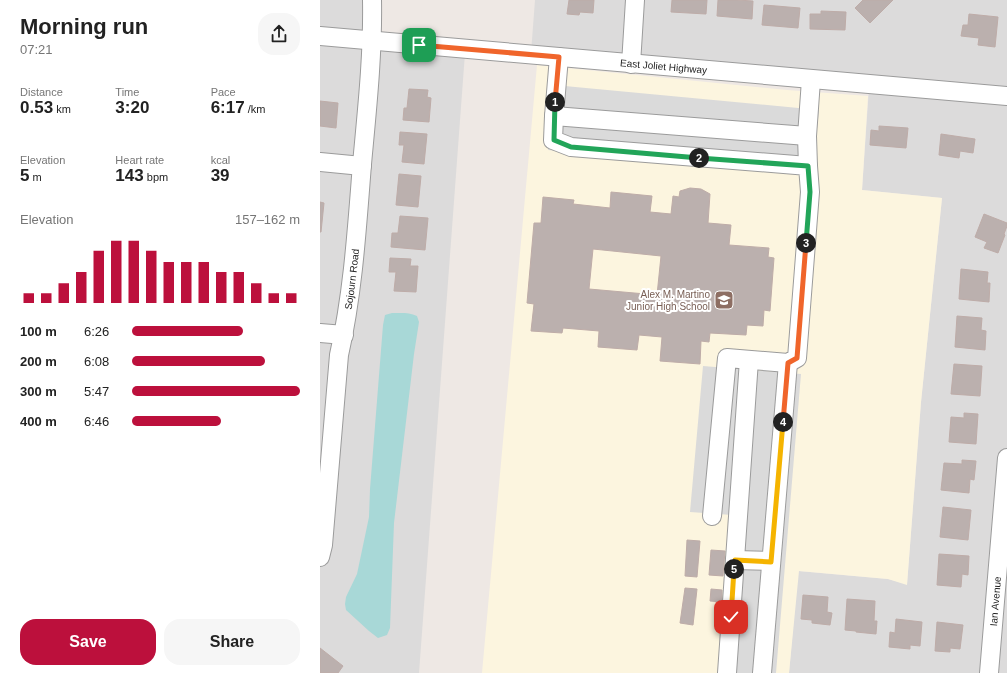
<!DOCTYPE html>
<meta charset="utf-8">
<style>
:root{--surface:#fff;--page:#f6f6f6;--text:#222;--muted:#767676;--accent:#bc103c}
body{margin:0;font-family:Helvetica,sans-serif;background:var(--page);color:var(--text);height:100vh;display:flex;flex-direction:column;font-size:15px;white-space:nowrap}
*{box-sizing:border-box;margin:0}
p{font-size:13px;color:var(--muted)}
.icon{flex:none;width:22px;height:22px;fill:none;stroke:currentColor;stroke-width:2;stroke-linecap:round;stroke-linejoin:round}
.map{position:relative;flex:1;overflow:hidden}
.sheet{display:flex;flex-direction:column;background:var(--surface);width:320px}
.sheet>*{flex:none}
.pin{position:absolute;display:grid;place-items:center;width:34px;height:34px;color:#fff;margin:-17px;border-radius:8px;box-shadow:0 2px 6px #0006}
.km{position:absolute;width:20px;height:20px;margin:-10px;border-radius:50%;background:#222;color:#fff;font-size:11px;line-height:20px;text-align:center}
.round{display:grid;place-items:center;flex:none;width:42px;height:42px;border-radius:16px;background:var(--page)}
.summary{display:flex;align-items:center;justify-content:space-between;height:68px;padding:0 20px}
h1{font-size:22px;font-weight:800;line-height:30px}
.stats{display:grid;grid-template-columns:repeat(3,1fr);gap:6px;height:68px;padding:4px 20px}
.stats div{display:grid;align-content:center}
.stats b{font-size:17px;font-weight:800}
.stats small{font-size:11px;font-weight:400}
.stats p{font-size:11px}
.chart{height:112px;padding:8px 20px}
.chart p{display:flex;justify-content:space-between}
.chart svg{width:100%;height:72px;margin-top:4px;stroke:var(--accent);stroke-width:6}
.action{display:flex;gap:8px;margin-top:auto;padding:8px 20px}
.action a{flex:1;height:46px;border-radius:16px;background:var(--accent);color:#fff;font-size:16px;font-weight:800;line-height:46px;text-align:center}
.action a+a{background:var(--page);color:var(--text)}
ul{padding:0 20px;list-style:none;font-size:13px}
li{display:grid;grid-template-columns:64px 48px 1fr;align-items:center;height:30px}
li i{height:10px;border-radius:5px;background:var(--accent)}
main{display:flex;flex:1;min-height:0}
.map>svg:first-child{display:block}
.residential{fill:#dcdbdb}
.education{fill:#fcf5df}
.parking{fill:#dadada}
.water{fill:#a8d8d7}
.building{fill:#bbb0ae;stroke:#beaca8;fill-rule:evenodd}
.lines{fill:none;stroke-linecap:round;stroke-linejoin:round}
.minor-casing{stroke:#9b9b9b;stroke-width:20}
.minor{stroke:#fff;stroke-width:18}
.split-1-casing{stroke:#fff;stroke-width:8}
.split-2-casing{stroke:#fff;stroke-width:8}
.split-3-casing{stroke:#fff;stroke-width:8}
.split-4-casing{stroke:#fff;stroke-width:8}
.split-5-casing{stroke:#fff;stroke-width:8}
.split-6-casing{stroke:#fff;stroke-width:8}
.split-1{stroke:#f0652b;stroke-width:5}
.split-2{stroke:#22a559;stroke-width:5}
.split-3{stroke:#22a559;stroke-width:5}
.split-4{stroke:#f0652b;stroke-width:5}
.split-5{stroke:#f5b400;stroke-width:5}
.split-6{stroke:#f5b400;stroke-width:5}
.labels{text-anchor:middle;stroke-width:4;stroke-linejoin:round;paint-order:stroke}
.street-label{font-size:10px;fill:#1e1e1e;stroke:#fff}
.education-label{font-size:10px;fill:#785e54;stroke:#fff;text-anchor:end}
</style>
<main>
<section class="sheet">
<div class="summary"><div><h1>Morning run</h1><p>07:21</p></div><a class="round"><svg class="icon" aria-label="share" viewBox="0 0 24 24"><path d="M12 15V3M7 8l5-5 5 5M5 13v7h14v-7"/></svg></a></div>
<div class="stats">
<div><p>Distance</p><b>0.53<small> km</small></b></div>
<div><p>Time</p><b>3:20</b></div>
<div><p>Pace</p><b>6:17<small> /km</small></b></div>
</div>
<div class="stats">
<div><p>Elevation</p><b>5<small> m</small></b></div>
<div><p>Heart rate</p><b>143<small> bpm</small></b></div>
<div><p>kcal</p><b>39</b></div>
</div>
<div class="chart"><p><span>Elevation</span>157–162 m</p>
<svg viewBox="0 0 160 44" preserveAspectRatio="none"><path d="M5 44V38M15 44V38M25 44V32M35 44V25M45 44V12M55 44V6M65 44V6M75 44V12M85 44V19M95 44V19M105 44V19M115 44V25M125 44V25M135 44V32M145 44V38M155 44V38"/></svg>
</div>
<ul>
<li><b>100 m</b>6:26<i style="width:66%"></i></li>
<li><b>200 m</b>6:08<i style="width:79%"></i></li>
<li><b>300 m</b>5:47<i style="width:100%"></i></li>
<li><b>400 m</b>6:46<i style="width:53%"></i></li>
</ul>
<div class="action"><a>Save</a><a>Share</a></div>
</section>
<div class="map">
<svg width="687" height="673" viewBox="0 0 687 673">
<rect width="100%" height="100%" fill="#eee8e4"/>
<g class="residential">
<polygon points="0,0 46,0 48,36 0,32"/>
<polygon points="215,0 687,0 687,92 211,53"/>
<polygon points="0,41 145,53 99,673 0,673"/>
<polygon points="549,88 687,98 687,673 469,673 478,571 568,579 587,584 601,402 622,198 542,190"/>
</g>
<polygon class="education" points="217,65 467,90 548,96 542,190 622,198 601,402 587,585 568,579 479,571 469,673 162,673"/>
<g class="parking">
<polygon points="234,85 499,110 492,175 228,150"/>
<polygon points="383,366 481,374 456,673 399,673 412,515 370,512"/>
</g>
<path class="water" d="M72 313C81 313 89 312 97 316L99 322 94 354 74 523 70 628 67 635 58 638 49 631 26 610 25 604 26 597 37 574 49 517 50 489 63 325 65 315Z"/>
<g class="building">
<polygon points="249,0 274,0 273,13 260,12 259,15 247,14"/>
<polygon points="352,0 387,0 386,14 351,12"/>
<polygon points="398,0 417,0 433,1 432,19 397,16"/>
<polygon points="543,0 573,0 550,23 535,8"/>
<polygon points="444,5 480,8 478,28 442,25"/>
<polygon points="501,11 526,12 525,30 490,29 490,14 501,14"/>
<polygon points="649,14 678,17 675,47 658,45 659,38 641,36 643,25 648,25"/>
<polygon points="89,89 108,90 107,97 111,98 109,122 83,120 84,108 87,108"/>
<polygon points="0,101 18,103 16,128 0,126"/>
<polygon points="559,126 588,128 586,148 550,145 551,130 559,131"/>
<polygon points="80,132 107,134 104,164 82,162 84,145 79,145"/>
<polygon points="621,134 655,139 653,153 640,151 639,158 619,155"/>
<polygon points="79,174 101,176 98,207 76,205"/>
<path d="M370 188 381 189 390 194 388 223 411 225 409 245 449 248 448 257 454 258 450 311 444 310 443 326 427 325 426 335 390 333 389 342 381 341 380 364 340 361 342 337 319 335 317 350 278 347 279 331 243 328 242 333 211 331 214 304 207 303 214 223H221L223 197 254 200 253 204 290 208 291 192 332 196 330 212 351 214 353 196 359 197 360 191ZM273 249 341 256 337 295 269 289Z"/>
<polygon points="0,202 4,203 1,232 0,232"/>
<polygon points="664,214 687,223 687,226 684,234 685,235 678,253 664,248 667,242 655,237"/>
<polygon points="80,216 108,218 105,250 71,247 72,233 78,233"/>
<polygon points="70,258 91,259 90,266 98,266 96,292 74,291 76,272 69,272"/>
<polygon points="641,269 668,272 667,283 670,283 669,302 639,299"/>
<polygon points="637,316 662,318 661,330 666,331 665,350 635,347"/>
<polygon points="634,364 662,366 660,396 631,394"/>
<polygon points="644,413 658,414 656,444 629,442 631,417 644,418"/>
<polygon points="642,460 656,461 654,480 650,479 649,493 621,490 624,463 642,464"/>
<polygon points="623,507 651,510 648,540 620,537"/>
<polygon points="367,540 380,541 377,577 365,576"/>
<polygon points="391,550 405,551 403,576 389,575"/>
<polygon points="619,554 649,556 648,575 642,574 641,587 617,585"/>
<polygon points="365,588 377,589 373,625 360,623"/>
<polygon points="391,589 402,590 402,602 390,601"/>
<polygon points="483,595 508,597 507,612 512,613 510,625 492,623 492,620 481,619"/>
<polygon points="527,599 555,601 554,621 557,621 556,634 536,632 536,631 525,630"/>
<polygon points="576,619 602,622 600,646 590,645 590,649 569,647 570,632 575,633"/>
<polygon points="617,622 643,625 640,649 630,648 630,652 615,651"/>
<polygon points="0,648 23,666 18,673 0,673"/>
</g>
<g class="lines">
<defs>
<g id="minor">
<path id="s1" d="M0 36 687 96"/>
<polyline points="239,57 234,116 233,140 251,147 488,166 490,192 477,358 468,363 407,358 392,516"/>
<polyline points="311,64 315,0"/>
<polyline points="234,116 487,136"/>
<polyline points="0,162 42,166"/>
<polyline points="488,166 487,136 491,80"/>
<polyline points="0,333 24,335"/>
<path id="s2" d="M0 557 3 545 19 355C33 293 37 228 42 164 47 110 53 55 52 0"/>
<polyline points="415,560 451,561"/>
<polyline points="407,673 429,360"/>
<polyline points="442,673 468,363"/>
<path id="s3" d="M669 673 687 458"/>
</g>
</defs>
<use href="#minor" class="minor-casing"/>
<use href="#minor" class="minor"/>
</g>
<g class="lines">
<defs>
<polyline id="split-1" points="99,45 239,57 235,102"/>
<polyline id="split-2" points="235,102 234,140 251,147 379,158"/>
<polyline id="split-3" points="379,158 488,166 490,192 486,243"/>
<polyline id="split-4" points="463,422 468,363 477,358 486,243"/>
<polyline id="split-5" points="414,569 415,560 451,562 463,422"/>
<polyline id="split-6" points="411,617 414,569"/>
</defs>
<use href="#split-1" class="split-1-casing"/>
<use href="#split-2" class="split-2-casing"/>
<use href="#split-3" class="split-3-casing"/>
<use href="#split-4" class="split-4-casing"/>
<use href="#split-5" class="split-5-casing"/>
<use href="#split-6" class="split-6-casing"/>
<use href="#split-1" class="split-1"/>
<use href="#split-2" class="split-2"/>
<use href="#split-3" class="split-3"/>
<use href="#split-4" class="split-4"/>
<use href="#split-5" class="split-5"/>
<use href="#split-6" class="split-6"/>
</g>
<defs>
<symbol id="school-square" viewBox="-11 -11 22 22"><rect x="-9" y="-9" width="18" height="18" rx="4" fill="#8d6e63" stroke="#fff"/><path d="M0-5L7-2L0 1L-7-2ZM-4 1L0 2.5L4 1V4Q0 6-4 4Z" fill="#fff"/></symbol>
</defs>
<g fill-rule="evenodd">
<use href="#school-square" x="393" y="289" width="22" height="22"/>
</g>
<g class="labels">
<g class="street-label">
<text dy="4" stroke="none"><textPath href="#s1" startOffset="345">East Joliet Highway</textPath></text>
<text dy="4" stroke="none"><textPath href="#s2" startOffset="280">Sojourn Road</textPath></text>
<text dy="4" stroke="none"><textPath href="#s3" startOffset="72">Ian Avenue</textPath></text>
</g>
<g class="education-label">
<text x="390" y="298">Alex M. Martino<tspan x="390" dy="12">Junior High School</tspan></text>
</g>
</g>
</svg>
<div class="pin" style="left:99px;top:45px;background:#1e9e55"><svg class="icon" aria-label="arrive" viewBox="0 0 24 24"><path d="M6 21V4h12l-3 4 3 4H6"/></svg></div>
<div class="pin" style="left:411px;top:617px;background:#d93025"><svg class="icon" aria-label="check" viewBox="0 0 24 24"><path d="M5 12l5 5 9-10"/></svg></div>
<b class="km" style="left:235px;top:102px">1</b>
<b class="km" style="left:379px;top:158px">2</b>
<b class="km" style="left:486px;top:243px">3</b>
<b class="km" style="left:463px;top:422px">4</b>
<b class="km" style="left:414px;top:569px">5</b>
</div>
</main>
